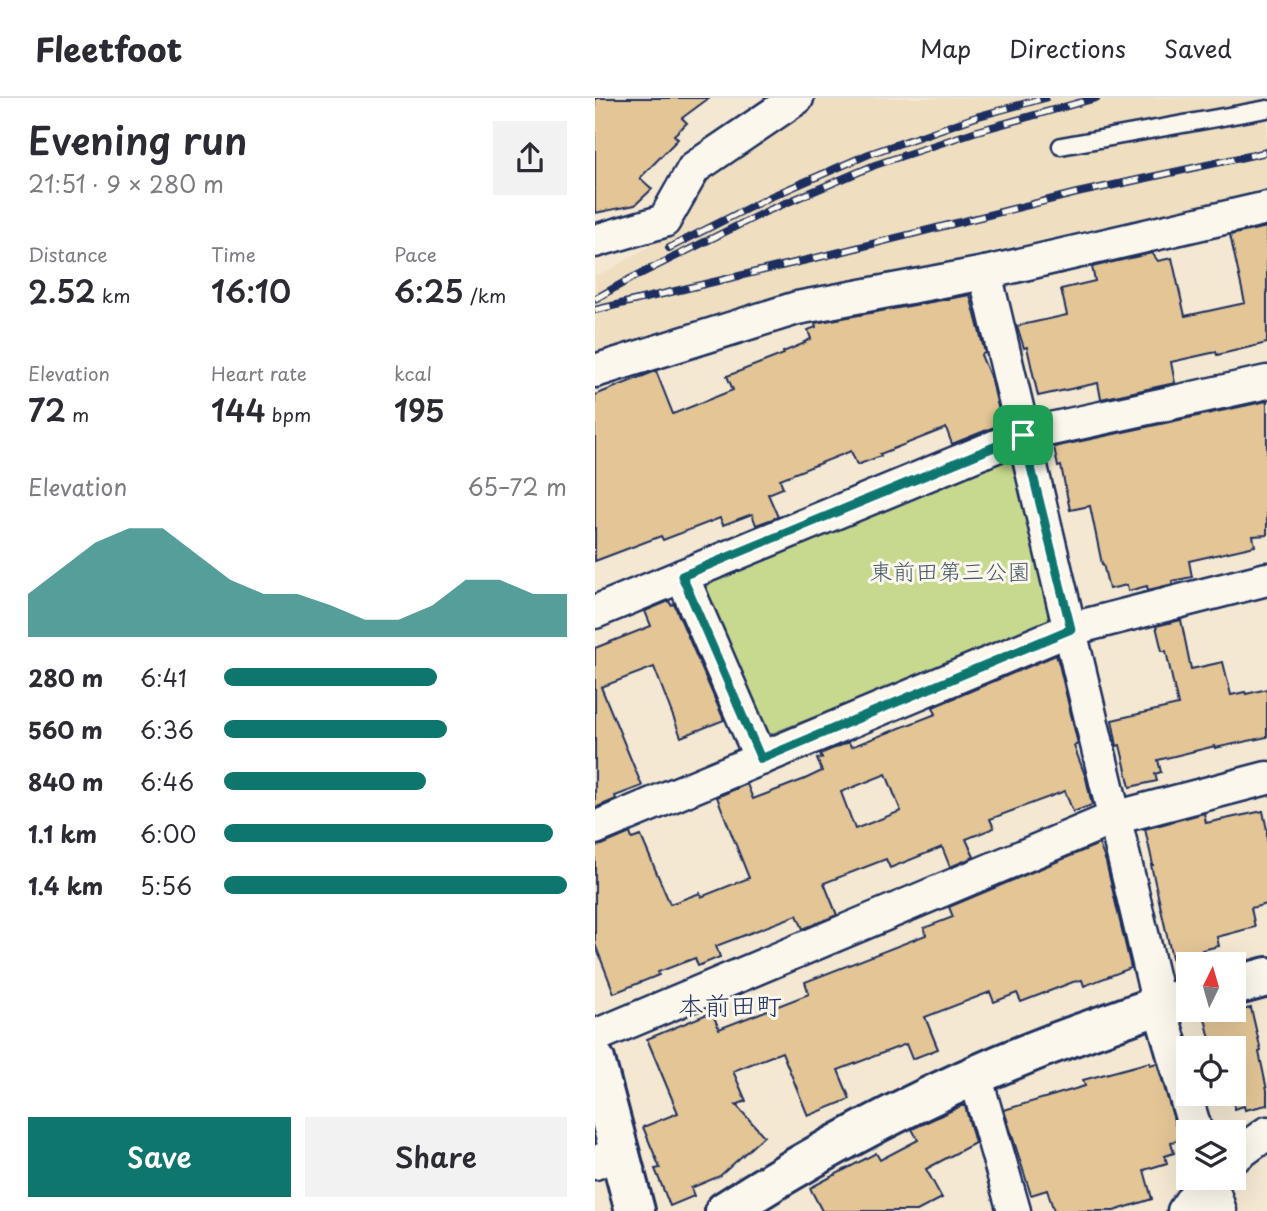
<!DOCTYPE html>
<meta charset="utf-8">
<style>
:root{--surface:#fff;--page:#f2f2f3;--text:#2b2b33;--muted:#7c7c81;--line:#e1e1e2;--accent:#0f766e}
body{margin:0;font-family:"Playpen Sans","Klee One",sans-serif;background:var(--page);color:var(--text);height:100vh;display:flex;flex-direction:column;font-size:26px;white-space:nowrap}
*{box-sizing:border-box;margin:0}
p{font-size:23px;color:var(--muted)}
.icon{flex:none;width:38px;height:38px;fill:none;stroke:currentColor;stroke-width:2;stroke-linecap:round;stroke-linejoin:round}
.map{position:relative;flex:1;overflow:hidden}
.details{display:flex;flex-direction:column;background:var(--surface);width:595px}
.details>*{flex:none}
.needle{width:46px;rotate:5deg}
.fabs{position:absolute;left:581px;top:854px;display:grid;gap:14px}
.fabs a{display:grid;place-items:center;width:70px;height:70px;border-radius:0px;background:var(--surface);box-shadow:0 7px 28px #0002;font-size:35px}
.pin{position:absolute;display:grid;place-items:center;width:60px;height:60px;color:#fff;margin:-30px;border-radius:14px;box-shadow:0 4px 10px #0006}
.round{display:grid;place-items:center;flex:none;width:74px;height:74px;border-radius:0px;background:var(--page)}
.summary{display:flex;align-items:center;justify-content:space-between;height:119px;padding:0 28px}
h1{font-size:38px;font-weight:600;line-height:52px}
.figures{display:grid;grid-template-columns:repeat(3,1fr);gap:10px;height:119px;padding:7px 28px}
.figures div{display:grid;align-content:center}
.figures b{font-size:30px;font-weight:600}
.figures small{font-size:19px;font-weight:400}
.figures p{font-size:19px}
.chart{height:196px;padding:14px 28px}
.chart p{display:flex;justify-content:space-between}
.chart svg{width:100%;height:126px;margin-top:7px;fill:var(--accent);opacity:.7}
.cta{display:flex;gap:14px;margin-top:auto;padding:14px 28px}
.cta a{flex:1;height:80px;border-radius:0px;background:var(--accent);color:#fff;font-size:28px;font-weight:600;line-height:80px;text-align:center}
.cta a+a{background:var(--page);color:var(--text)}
ul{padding:0 28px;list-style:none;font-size:23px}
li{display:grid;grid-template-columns:112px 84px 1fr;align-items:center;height:52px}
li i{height:18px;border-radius:9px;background:var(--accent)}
header{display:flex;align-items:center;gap:42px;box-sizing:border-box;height:98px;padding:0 35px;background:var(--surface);border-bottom:2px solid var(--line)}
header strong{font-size:33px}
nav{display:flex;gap:38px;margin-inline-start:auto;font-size:24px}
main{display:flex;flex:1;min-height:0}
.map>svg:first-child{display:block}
.built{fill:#efdec0}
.green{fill:#c7d98e;stroke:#718476;stroke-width:2}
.building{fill:#e3c596;stroke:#1b2f5e;stroke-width:2;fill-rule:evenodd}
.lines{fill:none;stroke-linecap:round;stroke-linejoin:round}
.service-casing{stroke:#1b2f5e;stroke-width:21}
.minor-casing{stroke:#1b2f5e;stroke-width:37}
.tertiary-casing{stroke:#1b2f5e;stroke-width:44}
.service{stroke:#fbf7ec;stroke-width:16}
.minor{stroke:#fbf7ec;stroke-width:32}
.tertiary{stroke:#fbf7ec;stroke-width:38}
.rail-casing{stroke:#1b2f5e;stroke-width:8}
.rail{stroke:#fbf7ec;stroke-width:5;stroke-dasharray:16;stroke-linecap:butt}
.route-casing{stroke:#fff;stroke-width:14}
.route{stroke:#0f766e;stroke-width:9}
.labels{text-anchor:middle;stroke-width:6;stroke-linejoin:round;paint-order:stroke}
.park-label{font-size:23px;fill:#465a6a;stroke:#fbf7ec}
.quarter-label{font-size:26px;fill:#1b2f5e;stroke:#fbf7ec}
</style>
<header>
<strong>Fleetfoot</strong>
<nav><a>Map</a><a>Directions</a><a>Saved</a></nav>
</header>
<main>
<section class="details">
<div class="summary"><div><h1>Evening run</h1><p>21:51 · 9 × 280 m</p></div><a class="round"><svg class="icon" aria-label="share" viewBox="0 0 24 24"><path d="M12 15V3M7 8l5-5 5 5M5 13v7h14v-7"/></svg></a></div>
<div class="figures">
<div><p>Distance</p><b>2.52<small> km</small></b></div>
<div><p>Time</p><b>16:10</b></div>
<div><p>Pace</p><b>6:25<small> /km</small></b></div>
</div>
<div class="figures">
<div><p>Elevation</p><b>72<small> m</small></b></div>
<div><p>Heart rate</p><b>144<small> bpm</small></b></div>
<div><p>kcal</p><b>195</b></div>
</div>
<div class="chart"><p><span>Elevation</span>65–72 m</p>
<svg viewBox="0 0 160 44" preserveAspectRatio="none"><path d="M0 44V29L10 20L20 11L30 6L40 6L50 15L60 24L70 29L80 29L90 33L100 38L110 38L120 33L130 24L140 24L150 29L160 29V44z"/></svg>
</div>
<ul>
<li><b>280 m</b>6:41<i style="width:62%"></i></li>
<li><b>560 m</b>6:36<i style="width:65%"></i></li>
<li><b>840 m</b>6:46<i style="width:59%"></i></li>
<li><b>1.1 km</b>6:00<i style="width:96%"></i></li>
<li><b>1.4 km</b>5:56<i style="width:100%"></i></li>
</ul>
<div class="cta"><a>Save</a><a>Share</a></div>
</section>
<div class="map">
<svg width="672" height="1113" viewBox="0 0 672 1113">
<rect width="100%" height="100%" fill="#f4e8d2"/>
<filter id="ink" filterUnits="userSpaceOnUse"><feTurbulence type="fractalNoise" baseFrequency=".0143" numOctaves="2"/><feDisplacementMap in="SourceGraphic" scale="14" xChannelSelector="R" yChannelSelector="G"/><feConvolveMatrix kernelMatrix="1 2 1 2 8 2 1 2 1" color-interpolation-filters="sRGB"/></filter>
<g filter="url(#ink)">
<polygon class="built" points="224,0 672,0 672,92 207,195 0,261 0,177 11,174 80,133 98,90"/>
<polygon class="green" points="413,358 420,362 458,518 452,528 174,637 163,635 106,492 110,483"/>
<g class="building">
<polygon points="0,0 114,0 87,20 92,25 79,37 83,41 45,80 57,91 40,107 0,115"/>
<polygon points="672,129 672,245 622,257 621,254 576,264 580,285 506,301 503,285 443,298 432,249 429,250 422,228 472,217 466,191 500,183 497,169 557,155 563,163 577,160 590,218 650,205 635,137"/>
<polygon points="375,197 390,255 386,257 397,283 407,326 357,346 351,330 285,356 286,358 262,367 256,353 185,381 188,390 173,396 183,419 161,427 157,416 128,427 125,420 68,442 66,438 0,463 0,297 61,273 78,316 138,292 132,278 189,256 188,254 210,245 209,244 216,241 213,232 221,229 220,225"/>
<polygon points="672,303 672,437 658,438 660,448 594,463 597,479 577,483 578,486 553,492 552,488 533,493 532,487 514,491 508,466 507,466 495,408 475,412 466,368 463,369 459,349"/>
<polygon points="74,503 76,507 79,506 129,622 86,639 59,569 6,589 47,688 20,698 21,701 0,710 0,550 56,528 50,513"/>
<polygon points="586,522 596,571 628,564 636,597 650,594 651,596 672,591 672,639 620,650 620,648 563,662 566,674 560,676 562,683 535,689 525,647 522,648 517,622 583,607 571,553 567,553 561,528"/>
<path d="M461 557 464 566 483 646 479 648 491 680 497 707 478 714 470 693 395 721 399 730 371 741 379 759 355 769 347 749 295 770 291 761 229 785 242 817 208 831 202 817 121 848 125 859 103 868 100 860 63 874 64 877 19 895 0 846V748L7 747 35 735 37 741 46 738 75 806 105 795 106 799 154 780 122 699 152 686 158 701 210 681 227 673 222 661 227 660 225 656 254 644 256 649 341 616 338 609ZM291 676 306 713 260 731 246 694Z"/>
<polygon points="668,713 672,732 672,806 656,810 660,829 622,839 624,848 607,852 608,858 578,864 556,767 558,767 550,731 609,715 611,725"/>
<polygon points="504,746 511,764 536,870 489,888 487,882 478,884 426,904 422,895 399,904 395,894 330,919 343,951 317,961 311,946 243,972 255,1001 213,1018 187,954 138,973 151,1003 141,1007 169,1038 125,1078 96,1090 99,1098 75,1108 60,1071 65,1070 48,1029 83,1015 52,941 117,914 124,931 214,896 210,884 331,837 329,830 358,819 354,809"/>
<polygon points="656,910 666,953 664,954 672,992 672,1007 650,1012 649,1008 639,1011 639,950 617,950 610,920"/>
<polygon points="555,964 555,967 562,965 585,1042 576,1044 579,1055 570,1058 572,1065 549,1072 557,1101 519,1113 459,1113 452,1092 436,1097 409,1012 490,988 488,982"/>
<polygon points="366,1008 370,1008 380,1045 331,1071 347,1100 322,1113 227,1113 215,1090 281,1055 285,1062 323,1042 317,1031"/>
</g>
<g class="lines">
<defs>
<polyline id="service" points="466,48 672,11"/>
<g id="minor">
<polyline points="0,143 69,123 99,70 202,0"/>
<polyline points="0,273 202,210 390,175"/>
<polyline points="87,478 166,661"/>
<polyline points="0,514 428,337 672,284"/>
<polyline points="0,730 476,531 672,481"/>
<polyline points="0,938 519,720 672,680"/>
<polyline points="380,977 419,1113"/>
<polyline points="601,1034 564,907 390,175 672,110"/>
<polyline points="639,1059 672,1035"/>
<polyline points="0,1065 24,1054"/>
<polyline points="614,1080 625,1113"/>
<polyline points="589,1113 612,1080"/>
</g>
<g id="tertiary">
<polyline points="639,888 672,879"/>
<polyline points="0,962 40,1113"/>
<path d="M130 1113C244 1040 364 978 492 933 526 921 559 908 593 899"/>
</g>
</defs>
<use href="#service" class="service-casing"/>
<use href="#minor" class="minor-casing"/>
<use href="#tertiary" class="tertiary-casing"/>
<use href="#service" class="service"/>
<use href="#minor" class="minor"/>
<use href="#tertiary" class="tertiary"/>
<defs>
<g id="rail">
<polyline points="74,150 175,99 274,56 384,18 450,0"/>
<polyline points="0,201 35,181 172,113 280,67 379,34 501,0"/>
<polyline points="0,212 233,157 482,95 672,54"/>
</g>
</defs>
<use href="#rail" class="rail-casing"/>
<use href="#rail" class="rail"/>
</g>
</g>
<g class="lines" filter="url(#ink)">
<defs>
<polygon id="route" points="428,337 476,531 166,661 87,478"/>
</defs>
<use href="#route" class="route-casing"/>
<use href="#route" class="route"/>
</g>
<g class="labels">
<g class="park-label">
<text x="355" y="482">東前田第三公園</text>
</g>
<g class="quarter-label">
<text x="135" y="917">本前田町</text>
</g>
</g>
</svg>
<div class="fabs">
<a><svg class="needle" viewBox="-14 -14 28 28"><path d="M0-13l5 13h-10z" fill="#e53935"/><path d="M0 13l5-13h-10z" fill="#7c7c81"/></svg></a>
<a><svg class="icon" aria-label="locate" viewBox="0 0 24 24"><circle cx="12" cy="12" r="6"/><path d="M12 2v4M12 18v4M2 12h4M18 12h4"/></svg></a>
<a><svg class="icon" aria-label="layers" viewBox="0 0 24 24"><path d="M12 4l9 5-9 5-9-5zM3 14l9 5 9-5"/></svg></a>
</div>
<div class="pin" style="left:428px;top:337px;background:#1e9e55"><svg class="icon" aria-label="arrive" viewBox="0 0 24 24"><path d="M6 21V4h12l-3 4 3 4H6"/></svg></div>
</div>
</main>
